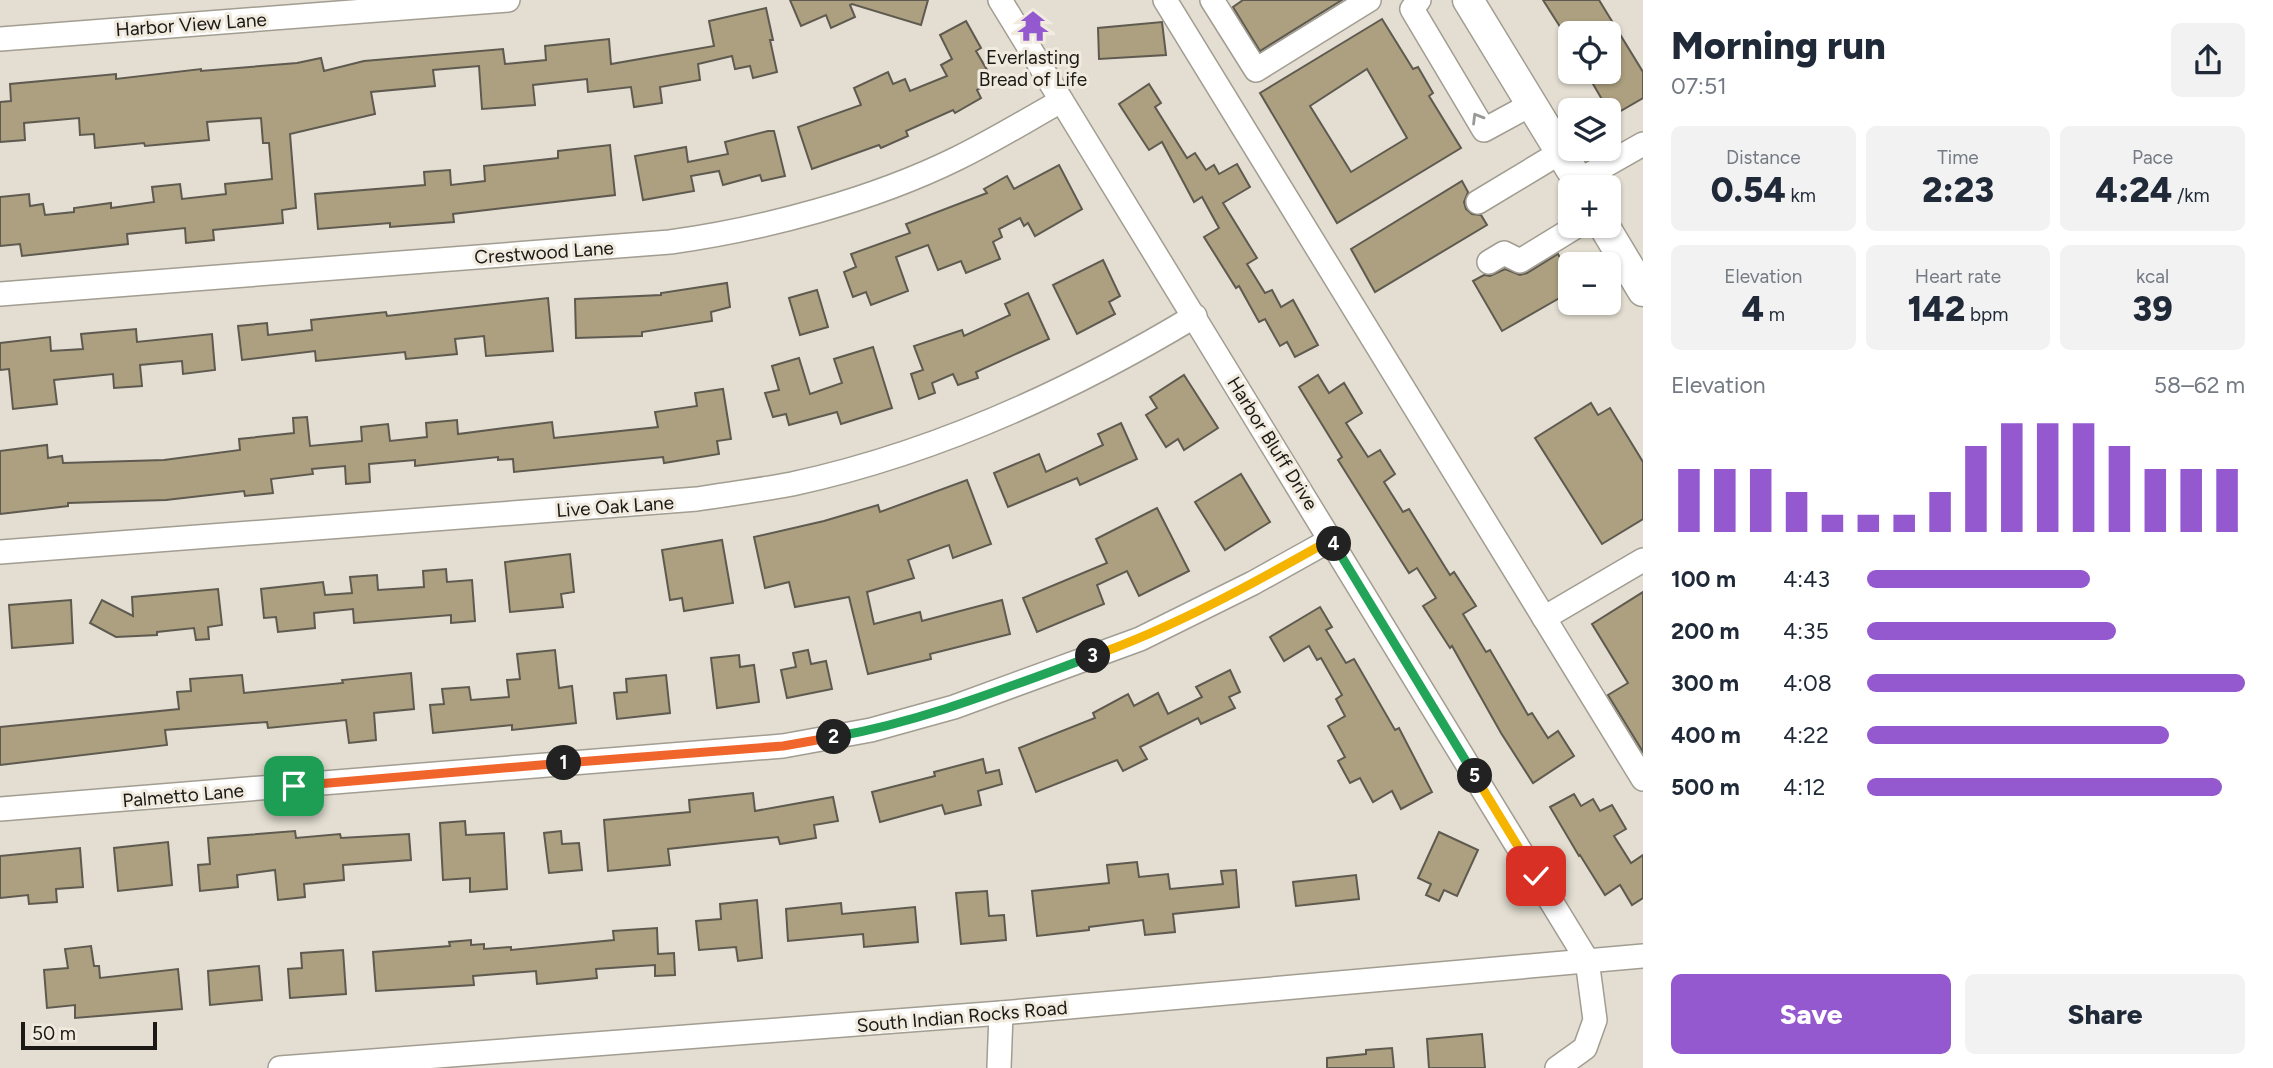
<!DOCTYPE html>
<meta charset="utf-8">
<style>
:root{--surface:#fff;--page:#f2f2f3;--text:#1f2937;--muted:#747a83;--accent:#9458cf}
body{margin:0;font-family:Figtree,sans-serif;background:var(--page);color:var(--text);height:100vh;display:flex;flex-direction:column;font-size:26px;white-space:nowrap}
*{box-sizing:border-box;margin:0}
p{font-size:23px;color:var(--muted)}
.icon{flex:none;width:38px;height:38px;fill:none;stroke:currentColor;stroke-width:2;stroke-linecap:round;stroke-linejoin:round}
.map{position:relative;flex:1;overflow:hidden}
.drawer{display:flex;flex-direction:column;background:var(--surface);width:630px}
.drawer>*{flex:none}
.controls{position:absolute;left:1558px;top:21px;display:grid;gap:14px}
.controls a{display:grid;place-items:center;width:63px;height:63px;border-radius:10px;background:var(--surface);box-shadow:0 2px 5px #0004;font-size:35px}
.scale{position:absolute;left:21px;bottom:18px;width:136px;box-sizing:border-box;padding-left:7px;border:4px solid #1b1915;border-top:0;font-size:19px;line-height:24px;white-space:nowrap;color:#1b1915;-webkit-text-stroke:5px #f1ebdf;paint-order:stroke}
.pin{position:absolute;display:grid;place-items:center;width:60px;height:60px;color:#fff;margin:-30px;border-radius:14px;box-shadow:0 4px 10px #0006}
.km{position:absolute;width:35px;height:35px;margin:-18px;border-radius:50%;background:#222;color:#fff;font-size:19px;line-height:35px;text-align:center}
.round{display:grid;place-items:center;flex:none;width:74px;height:74px;border-radius:10px;background:var(--page)}
.head{display:flex;align-items:center;justify-content:space-between;height:119px;padding:0 28px}
h1{font-size:38px;font-weight:800;line-height:52px}
.metrics{display:grid;grid-template-columns:repeat(3,1fr);gap:10px;height:119px;padding:7px 28px}
.metrics div{display:grid;align-content:center;border-radius:10px;background:var(--page);text-align:center}
.metrics b{font-size:35px;font-weight:800}
.metrics small{font-size:19px;font-weight:400}
.metrics p{font-size:19px}
.chart{height:196px;padding:14px 28px}
.chart p{display:flex;justify-content:space-between}
.chart svg{width:100%;height:126px;margin-top:7px;stroke:var(--accent);stroke-width:6}
.button{display:flex;gap:14px;margin-top:auto;padding:14px 28px}
.button a{flex:1;height:80px;border-radius:10px;background:var(--accent);color:#fff;font-size:28px;font-weight:800;line-height:80px;text-align:center}
.button a+a{background:var(--page);color:var(--text)}
ul{padding:0 28px;list-style:none;font-size:23px}
li{display:grid;grid-template-columns:112px 84px 1fr;align-items:center;height:52px}
li i{height:18px;border-radius:9px;background:var(--accent)}
main{display:flex;flex:1;min-height:0}
.map>svg:first-child{display:block}
.building{fill:#ada081;stroke:#5e5a4f;stroke-width:2;fill-rule:evenodd}
.lines{fill:none;stroke-linecap:round;stroke-linejoin:round}
.minor-casing{stroke:#a29d91;stroke-width:26}
.major-casing{stroke:#a29d91;stroke-width:33}
.minor{stroke:#fff;stroke-width:23}
.major{stroke:#fff;stroke-width:30}
.oneway{stroke:#989896}
.split-1-casing{stroke:#fff;stroke-width:14}
.split-2-casing{stroke:#fff;stroke-width:14}
.split-3-casing{stroke:#fff;stroke-width:14}
.split-4-casing{stroke:#fff;stroke-width:14}
.split-5-casing{stroke:#fff;stroke-width:14}
.split-6-casing{stroke:#fff;stroke-width:14}
.split-1{stroke:#f0652b;stroke-width:9}
.split-2{stroke:#f0652b;stroke-width:9}
.split-3{stroke:#22a559;stroke-width:9}
.split-4{stroke:#f5b400;stroke-width:9}
.split-5{stroke:#22a559;stroke-width:9}
.split-6{stroke:#f5b400;stroke-width:9}
.labels{text-anchor:middle;stroke-width:6;stroke-linejoin:round;paint-order:stroke}
.street-label{font-size:19px;fill:#1b1915;stroke:#f1ebdf}
.poi-label{font-size:19px;fill:#1b1915;stroke:#f1ebdf}
</style>
<main>
<div class="map">
<svg width="1643" height="1068" viewBox="0 0 1643 1068">
<rect width="100%" height="100%" fill="#e3ded1"/>
<g class="building">
<polygon points="790,0 928,0 921,25 852,4 850,5 855,17 831,28 826,15 801,26"/>
<polygon points="1243,0 1342,0 1260,51 1233,7"/>
<polygon points="1543,0 1599,0 1643,72 1643,98 1619,112 1614,105 1607,108 1586,72 1608,72 1608,33 1564,33"/>
<polygon points="766,8 773,40 770,40 777,72 753,78 750,66 735,69 732,56 698,64 700,80 660,87 662,103 634,107 631,87 588,92 587,79 533,85 535,105 482,109 479,66 433,70 435,86 371,92 375,114 290,134 296,208 282,210 283,223 213,230 214,240 186,243 185,228 127,234 128,244 22,256 20,244 0,246 0,197 29,194 30,206 43,204 45,215 74,212 74,208 111,203 111,208 154,202 152,187 180,184 182,199 226,194 225,184 272,179 269,143 263,143 261,118 207,122 209,140 145,146 144,143 95,148 94,134 80,135 79,118 24,123 25,140 0,142 0,102 11,101 10,84 116,74 116,79 201,69 201,71 297,63 321,58 324,71 364,61 503,49 505,64 546,60 545,46 609,39 611,64 714,46 709,21"/>
<path d="M1382 19 1413 69 1418 67 1433 93 1429 96 1461 148 1337 223 1260 93ZM1367 69 1407 138 1351 172 1310 106Z"/>
<polygon points="966,21 981,48 976,51 990,75 983,79 986,85 977,90 981,98 955,113 953,110 906,131 908,136 881,148 879,145 812,169 798,127 861,105 854,88 888,72 893,84 905,79 910,91 947,76 941,65 952,59 940,35"/>
<polygon points="1162,22 1166,55 1099,59 1098,28"/>
<polygon points="1149,84 1161,103 1155,107 1187,158 1195,153 1206,170 1214,165 1219,174 1237,164 1250,187 1223,203 1257,258 1247,264 1265,293 1272,290 1281,307 1293,300 1318,345 1295,357 1287,342 1280,346 1265,319 1259,322 1239,286 1236,288 1204,237 1219,228 1202,197 1194,202 1162,142 1149,150 1119,104"/>
<polygon points="768,131 774,131 785,176 762,181 760,175 723,185 719,171 691,176 694,191 643,200 635,156 686,147 688,162 728,154 725,142"/>
<polygon points="610,145 615,195 453,214 454,222 390,227 390,223 318,229 315,194 425,185 424,172 450,170 451,185 485,181 484,166 558,158 558,151"/>
<polygon points="1059,165 1082,209 1035,236 1028,223 1024,226 1020,218 999,229 1002,237 993,242 1000,259 966,273 961,261 938,270 928,245 896,257 908,291 871,305 866,292 853,297 844,272 856,267 851,254 910,233 906,224 987,193 984,189 1007,176 1014,189"/>
<polygon points="1462,181 1468,192 1464,202 1466,209 1472,214 1481,215 1487,225 1375,292 1351,249"/>
<polygon points="1558,254 1570,275 1570,292 1502,331 1473,281 1484,275 1490,276 1505,269 1520,275 1527,273"/>
<polygon points="1103,260 1120,296 1109,302 1115,314 1077,334 1053,285"/>
<polygon points="727,283 730,307 711,312 712,321 642,332 642,336 576,338 575,299 661,295 661,293"/>
<polygon points="817,290 828,327 800,335 789,298"/>
<polygon points="1028,293 1049,339 976,372 978,378 958,385 953,374 932,383 935,393 919,399 911,374 923,370 914,346 962,330 964,336 1010,315 1005,304"/>
<polygon points="548,298 553,351 486,356 484,336 455,339 457,354 406,359 405,352 316,361 315,351 242,360 238,326 267,323 268,335 312,330 311,320 386,312 387,316"/>
<polygon points="136,329 137,342 212,334 215,370 183,374 182,361 140,365 142,386 114,388 113,374 54,380 57,404 13,409 9,369 0,370 0,343 50,337 51,351 83,349 81,334"/>
<polygon points="873,347 892,408 841,424 837,412 789,425 786,414 773,417 765,393 779,390 772,366 799,358 810,394 842,383 834,359"/>
<polygon points="1184,375 1218,428 1184,450 1178,439 1166,447 1146,415 1157,408 1150,397"/>
<polygon points="1318,375 1329,393 1344,383 1362,413 1346,423 1368,457 1380,450 1395,474 1384,482 1403,512 1409,509 1450,575 1454,572 1476,606 1463,614 1486,652 1490,650 1528,715 1532,713 1548,738 1558,731 1574,756 1533,783 1501,733 1452,646 1450,648 1423,606 1436,598 1417,568 1409,573 1338,460 1342,457 1299,387"/>
<polygon points="723,389 731,439 717,441 719,454 664,463 663,457 514,472 513,459 498,460 498,457 415,466 415,460 369,464 370,482 346,484 345,466 312,469 313,474 271,479 273,493 245,496 244,491 166,500 68,503 68,506 0,514 0,451 47,445 48,458 62,456 63,463 164,460 240,450 239,439 294,433 293,418 307,417 310,446 362,441 361,427 388,424 390,441 427,437 426,423 457,420 458,434 552,422 554,438 658,427 655,412 697,406 695,393"/>
<polygon points="1591,403 1598,415 1610,408 1643,462 1643,519 1602,544 1535,438"/>
<polygon points="1121,423 1137,459 1080,485 1077,478 1008,507 994,473 1039,454 1046,472 1103,445 1098,434"/>
<polygon points="1241,474 1270,522 1225,550 1195,502"/>
<polygon points="967,480 991,544 953,558 949,545 908,560 914,578 867,592 874,624 920,612 922,621 1002,600 1010,634 930,654 931,659 868,674 849,597 795,607 789,582 765,588 754,537 824,521 878,505 880,512"/>
<polygon points="1157,508 1189,571 1139,596 1127,571 1097,585 1104,604 1037,632 1023,598 1107,563 1096,539"/>
<polygon points="722,540 733,603 684,611 682,598 670,600 662,550"/>
<polygon points="570,554 574,592 561,594 563,607 510,612 505,562"/>
<polygon points="446,569 447,582 472,580 475,621 451,623 451,615 354,623 353,609 314,613 315,628 278,632 276,617 264,618 261,589 323,582 325,595 352,593 350,577 377,575 378,590 424,587 423,571"/>
<polygon points="218,589 222,625 208,627 209,639 196,640 194,628 157,632 157,635 116,637 90,623 102,600 133,616 132,597"/>
<polygon points="1643,592 1643,752 1608,695 1628,683 1592,624"/>
<polygon points="71,600 73,643 12,648 9,605"/>
<polygon points="1320,607 1332,627 1326,630 1346,663 1354,659 1395,730 1399,728 1432,792 1401,809 1392,791 1373,802 1360,778 1350,783 1338,761 1345,757 1328,726 1345,716 1336,699 1342,695 1321,658 1317,660 1309,646 1284,661 1270,637"/>
<polygon points="555,650 559,688 572,686 576,723 512,730 512,725 433,733 430,705 444,704 442,689 469,687 471,700 509,697 507,680 520,679 517,654"/>
<polygon points="808,650 811,664 826,661 832,689 787,698 781,670 796,667 793,653"/>
<polygon points="739,655 740,667 754,665 759,702 717,708 711,658"/>
<polygon points="1230,670 1240,692 1229,697 1235,708 1201,724 1198,718 1140,747 1147,759 1123,771 1117,760 1036,792 1019,748 1095,718 1093,713 1128,694 1134,706 1158,693 1168,714 1202,697 1196,687"/>
<polygon points="411,673 414,709 374,713 376,740 349,743 346,720 268,728 267,722 165,730 167,745 0,765 0,727 179,709 177,692 191,691 190,679 242,675 244,693 343,683 342,680"/>
<polygon points="666,675 670,713 617,719 614,693 627,692 626,679"/>
<polygon points="983,759 986,773 999,770 1002,784 978,791 981,805 945,814 942,805 880,822 872,792 935,776 934,772"/>
<polygon points="753,793 755,811 833,797 838,821 814,825 816,838 780,844 778,837 668,849 670,865 608,871 604,820 690,812 689,800"/>
<polygon points="1574,794 1581,806 1593,799 1600,811 1612,805 1626,829 1614,836 1631,863 1643,855 1643,898 1632,905 1620,885 1605,895 1580,855 1579,856 1550,807"/>
<polygon points="465,821 466,835 504,833 507,889 470,892 470,878 443,880 440,823"/>
<polygon points="295,831 296,838 340,834 341,838 409,834 411,860 343,865 344,880 304,884 305,897 278,900 275,870 237,875 238,887 200,891 198,865 210,864 208,838"/>
<polygon points="561,831 562,844 579,843 582,870 549,873 544,833"/>
<polygon points="1439,832 1478,850 1457,896 1444,890 1439,901 1426,895 1431,884 1418,878"/>
<polygon points="168,842 172,885 118,891 114,848"/>
<polygon points="80,848 83,887 56,889 57,902 29,904 28,895 0,898 0,856"/>
<polygon points="1137,862 1139,877 1168,874 1170,889 1223,884 1221,871 1236,870 1239,907 1173,914 1175,932 1145,935 1143,920 1089,927 1089,930 1037,936 1032,891 1109,883 1107,865"/>
<polygon points="1356,875 1359,899 1296,906 1293,882"/>
<polygon points="987,891 989,916 1004,915 1006,940 961,944 956,893"/>
<polygon points="757,900 762,958 738,961 736,947 699,950 696,921 721,919 720,904"/>
<polygon points="841,903 842,914 915,907 918,942 864,947 863,934 788,941 786,909"/>
<polygon points="657,928 658,954 674,953 675,975 655,976 655,965 596,969 597,978 537,984 536,971 473,976 474,985 376,991 373,952 450,946 449,942 471,940 471,945 484,944 484,949 511,947 511,950 614,940 613,931"/>
<polygon points="91,946 94,966 99,966 100,978 178,969 182,1009 75,1018 75,1005 47,1008 44,970 68,968 65,949"/>
<polygon points="343,950 346,994 290,998 288,969 302,968 301,953"/>
<polygon points="259,966 262,1000 210,1005 208,971"/>
<polygon points="1482,1034 1485,1068 1429,1068 1427,1039"/>
<polygon points="1392,1048 1394,1068 1327,1068 1327,1058 1366,1054 1366,1050"/>
</g>
<g class="lines">
<defs>
<g id="minor">
<polyline points="1000,0 1587,960 1595,1020 1585,1048 1557,1068"/>
<polyline points="1165,0 1643,779"/>
<polyline points="1212,0 1256,70 1369,0"/>
<polyline points="1419,0 1412,9 1484,130 1532,104"/>
<polyline points="0,39 508,0"/>
<polyline points="1578,181 1643,144"/>
<polyline points="1478,202 1561,152"/>
<polyline points="1489,262 1504,253 1520,261 1577,226"/>
<path d="M0 294 670 242C764 229 873 200 958 158 993 141 1027 120 1061 101"/>
<path d="M0 552 697 499C728 494 760 490 792 484 936 453 1069 392 1195 316"/>
<polyline points="1544,618 1643,560"/>
<polyline points="0,809 783,746 871,730 954,707 1140,639 1253,583 1332,539"/>
<polyline points="280,1068 1001,1013 1643,956"/>
<polyline points="999,1068 1001,1013"/>
</g>
<g id="major">
<polyline points="1468,0 1582,187"/>
<polyline points="1604,226 1643,291"/>
</g>
</defs>
<use href="#minor" class="minor-casing"/>
<use href="#major" class="major-casing"/>
<use href="#minor" class="minor"/>
<use href="#major" class="major"/>
</g>
<defs><path id="oneway-chevron" d="M-2-3.5L2.5 0L-2 3.5" fill="none" stroke-width="1.6" stroke-linecap="round" stroke-linejoin="round" transform="scale(1.75)"/></defs>
<use class="oneway" href="#oneway-chevron" transform="translate(1477 118) rotate(-121)"/>
<g class="lines">
<defs>
<polyline id="split-1" points="294,786 564,763"/>
<polyline id="split-2" points="564,763 783,746 834,737"/>
<path id="split-3" d="M834 737C924 721 1008 687 1093 656"/>
<path id="split-4" d="M1093 656C1177 626 1254 583 1332 539L1334 544"/>
<polyline id="split-5" points="1334,544 1475,776"/>
<polyline id="split-6" points="1475,776 1536,876"/>
</defs>
<use href="#split-1" class="split-1-casing"/>
<use href="#split-2" class="split-2-casing"/>
<use href="#split-3" class="split-3-casing"/>
<use href="#split-4" class="split-4-casing"/>
<use href="#split-5" class="split-5-casing"/>
<use href="#split-6" class="split-6-casing"/>
<use href="#split-1" class="split-1"/>
<use href="#split-2" class="split-2"/>
<use href="#split-3" class="split-3"/>
<use href="#split-4" class="split-4"/>
<use href="#split-5" class="split-5"/>
<use href="#split-6" class="split-6"/>
</g>
<defs>
<symbol id="temple-bare" viewBox="-9 -9 18 18"><path d="M0-6L5-2H3V0L6.5 2.5H4V6H1.5V3h-3V6H-4V2.5H-6.5L-3 0V-2H-5Z" fill="#9458cf" stroke="#f1ebdf" stroke-width="2.5" paint-order="stroke"/></symbol>
</defs>
<g fill-rule="evenodd">
<use href="#temple-bare" x="1011" y="4" width="44" height="44"/>
</g>
<g class="labels">
<g class="street-label">
<text transform="translate(191 24) rotate(-4)" y="7">Harbor View Lane</text>
<text transform="translate(544 252) rotate(-4)" y="7">Crestwood Lane</text>
<text transform="translate(1273 443) rotate(58)" y="7">Harbor Bluff Drive</text>
<text transform="translate(615 506) rotate(-4)" y="7">Live Oak Lane</text>
<text transform="translate(183 795) rotate(-5)" y="7">Palmetto Lane</text>
<text transform="translate(962 1016) rotate(-5)" y="7">South Indian Rocks Road</text>
</g>
<g class="poi-label">
<text x="1033" y="64">Everlasting<tspan x="1033" dy="22">Bread of Life</tspan></text>
</g>
</g>
</svg>
<div class="controls">
<a><svg class="icon" aria-label="locate" viewBox="0 0 24 24"><circle cx="12" cy="12" r="6"/><path d="M12 2v4M12 18v4M2 12h4M18 12h4"/></svg></a>
<a><svg class="icon" aria-label="layers" viewBox="0 0 24 24"><path d="M12 4l9 5-9 5-9-5zM3 14l9 5 9-5"/></svg></a>
<a>+</a>
<a>−</a>
</div>
<div class="scale">50 m</div>
<div class="pin" style="left:294px;top:786px;background:#1e9e55"><svg class="icon" aria-label="arrive" viewBox="0 0 24 24"><path d="M6 21V4h12l-3 4 3 4H6"/></svg></div>
<div class="pin" style="left:1536px;top:876px;background:#d93025"><svg class="icon" aria-label="check" viewBox="0 0 24 24"><path d="M5 12l5 5 9-10"/></svg></div>
<b class="km" style="left:564px;top:763px">1</b>
<b class="km" style="left:834px;top:737px">2</b>
<b class="km" style="left:1093px;top:656px">3</b>
<b class="km" style="left:1334px;top:544px">4</b>
<b class="km" style="left:1475px;top:776px">5</b>
</div>
<section class="drawer">
<div class="head"><div><h1>Morning run</h1><p>07:51</p></div><a class="round"><svg class="icon" aria-label="share" viewBox="0 0 24 24"><path d="M12 15V3M7 8l5-5 5 5M5 13v7h14v-7"/></svg></a></div>
<div class="metrics">
<div><p>Distance</p><b>0.54<small> km</small></b></div>
<div><p>Time</p><b>2:23</b></div>
<div><p>Pace</p><b>4:24<small> /km</small></b></div>
</div>
<div class="metrics">
<div><p>Elevation</p><b>4<small> m</small></b></div>
<div><p>Heart rate</p><b>142<small> bpm</small></b></div>
<div><p>kcal</p><b>39</b></div>
</div>
<div class="chart"><p><span>Elevation</span>58–62 m</p>
<svg viewBox="0 0 160 44" preserveAspectRatio="none"><path d="M5 44V22M15 44V22M25 44V22M35 44V30M45 44V38M55 44V38M65 44V38M75 44V30M85 44V14M95 44V6M105 44V6M115 44V6M125 44V14M135 44V22M145 44V22M155 44V22"/></svg>
</div>
<ul>
<li><b>100 m</b>4:43<i style="width:59%"></i></li>
<li><b>200 m</b>4:35<i style="width:66%"></i></li>
<li><b>300 m</b>4:08<i style="width:100%"></i></li>
<li><b>400 m</b>4:22<i style="width:80%"></i></li>
<li><b>500 m</b>4:12<i style="width:94%"></i></li>
</ul>
<div class="button"><a>Save</a><a>Share</a></div>
</section>
</main>
